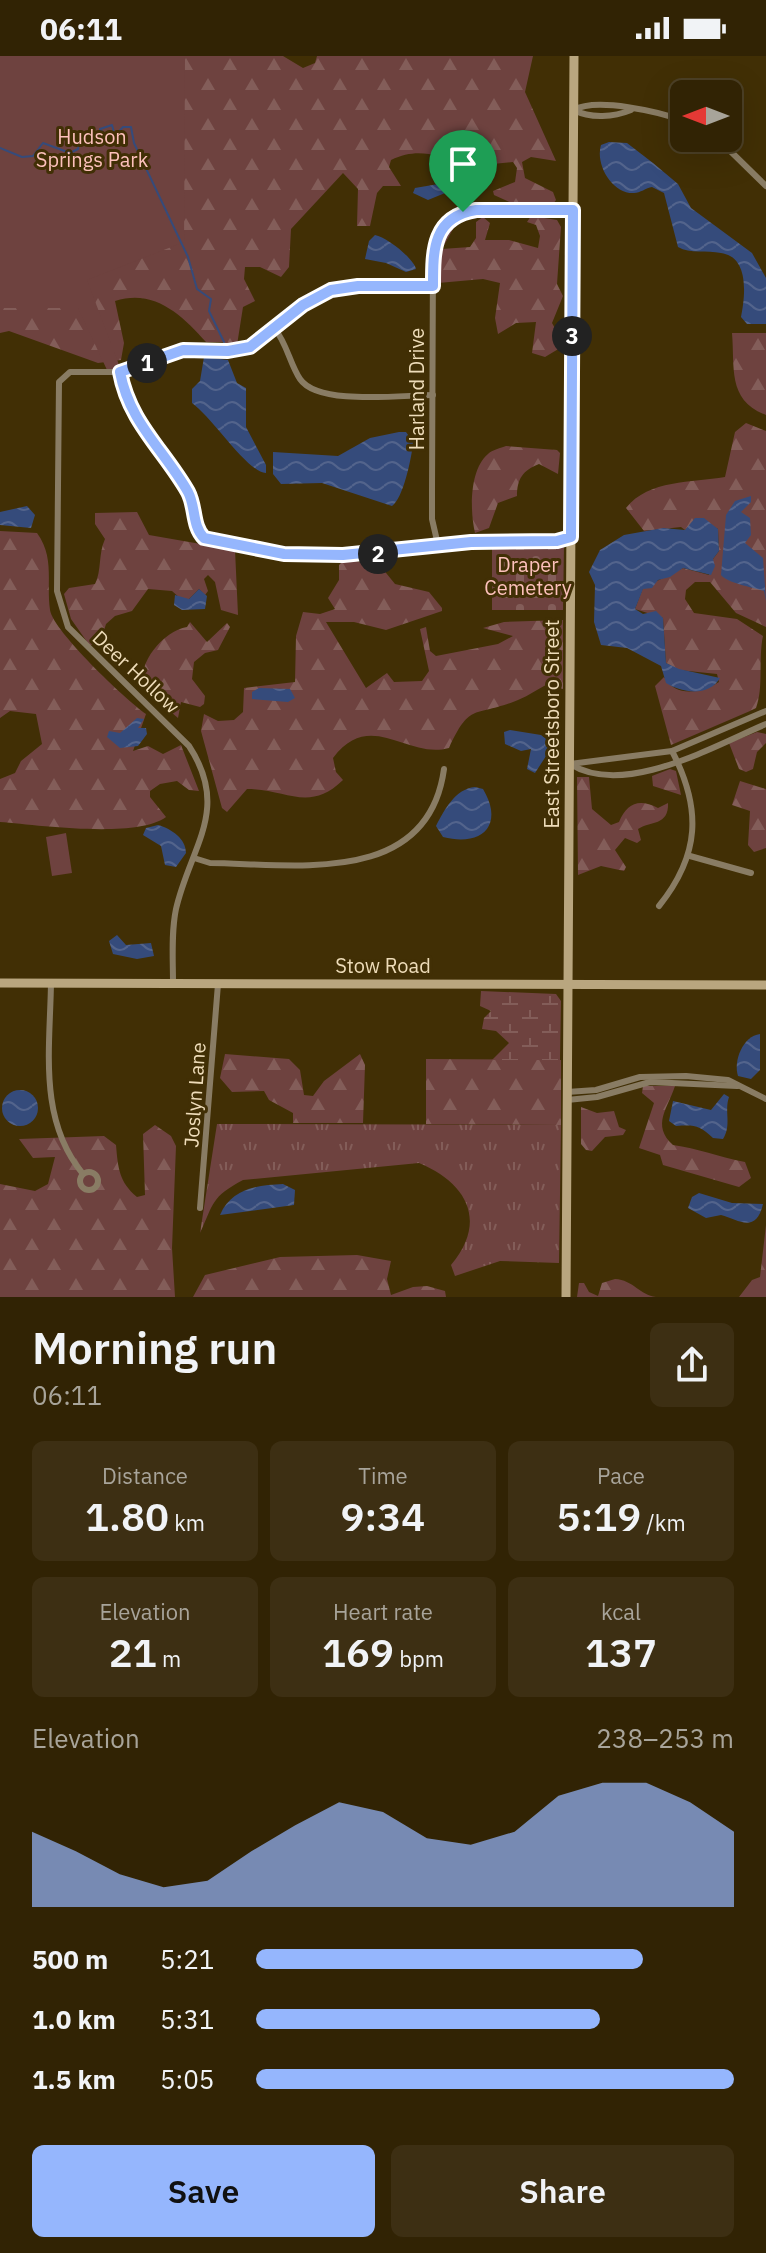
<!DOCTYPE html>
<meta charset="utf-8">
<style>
:root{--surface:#312304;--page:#3d2f13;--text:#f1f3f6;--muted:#a8a49a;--line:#4c4026;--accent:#95b6fd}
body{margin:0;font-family:"IBM Plex Sans",sans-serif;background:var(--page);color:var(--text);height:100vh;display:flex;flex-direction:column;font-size:30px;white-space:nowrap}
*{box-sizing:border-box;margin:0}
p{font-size:26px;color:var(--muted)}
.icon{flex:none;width:44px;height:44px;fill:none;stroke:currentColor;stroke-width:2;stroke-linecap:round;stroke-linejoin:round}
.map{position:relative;height:1241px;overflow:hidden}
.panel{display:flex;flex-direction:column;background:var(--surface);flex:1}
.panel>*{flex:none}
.needle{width:52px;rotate:270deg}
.fabs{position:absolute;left:670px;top:24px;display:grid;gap:16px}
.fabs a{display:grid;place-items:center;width:72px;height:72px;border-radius:12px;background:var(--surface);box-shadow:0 8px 32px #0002,0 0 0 2px var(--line);font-size:40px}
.pin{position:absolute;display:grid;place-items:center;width:68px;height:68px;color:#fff;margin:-82px -34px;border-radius:50% 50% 50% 0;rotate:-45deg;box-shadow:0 0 8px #0007}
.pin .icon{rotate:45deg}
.km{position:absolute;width:40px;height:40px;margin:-20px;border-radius:50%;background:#222;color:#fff;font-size:22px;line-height:40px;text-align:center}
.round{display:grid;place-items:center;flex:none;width:84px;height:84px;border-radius:12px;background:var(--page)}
.head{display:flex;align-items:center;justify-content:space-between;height:136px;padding:0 32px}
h1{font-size:44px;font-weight:600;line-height:60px}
.figures{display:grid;grid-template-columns:repeat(3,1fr);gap:12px;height:136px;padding:8px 32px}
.figures div{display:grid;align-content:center;border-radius:12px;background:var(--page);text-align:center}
.figures b{font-size:40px;font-weight:600}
.figures small{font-size:22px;font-weight:400}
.figures p{font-size:22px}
.chart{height:224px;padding:16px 32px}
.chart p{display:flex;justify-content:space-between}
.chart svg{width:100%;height:144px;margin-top:8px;fill:var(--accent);opacity:.7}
.primary-button{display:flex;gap:16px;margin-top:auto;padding:16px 32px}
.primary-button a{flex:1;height:92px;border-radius:12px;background:var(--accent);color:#111;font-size:32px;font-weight:600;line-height:92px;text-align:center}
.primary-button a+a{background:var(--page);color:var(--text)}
ul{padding:0 32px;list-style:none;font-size:26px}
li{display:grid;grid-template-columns:128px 96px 1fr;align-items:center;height:60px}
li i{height:20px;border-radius:10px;background:var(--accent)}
.status{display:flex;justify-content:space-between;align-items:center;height:56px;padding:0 40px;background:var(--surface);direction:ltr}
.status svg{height:22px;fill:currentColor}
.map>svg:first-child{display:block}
.grass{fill:url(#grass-tufts)}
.forest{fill:url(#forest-firs)}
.wetland{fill:url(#wetland-marsh)}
.cemetery{fill:url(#cemetery-stones)}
.green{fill:#6e423f}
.water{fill:url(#water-waves)}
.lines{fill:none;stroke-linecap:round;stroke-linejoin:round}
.stream{stroke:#354b7b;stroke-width:2}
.street{stroke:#897c64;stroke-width:6}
.secondary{stroke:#b9a67f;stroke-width:9}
.route-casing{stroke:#fff;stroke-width:16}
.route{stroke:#95b6fd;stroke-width:10}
.labels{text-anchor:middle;stroke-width:6;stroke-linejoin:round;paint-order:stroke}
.park-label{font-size:20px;fill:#fdc1bc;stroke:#412f05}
.street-label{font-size:20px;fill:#eedcb9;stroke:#412f05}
</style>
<div class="status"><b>06:11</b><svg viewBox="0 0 49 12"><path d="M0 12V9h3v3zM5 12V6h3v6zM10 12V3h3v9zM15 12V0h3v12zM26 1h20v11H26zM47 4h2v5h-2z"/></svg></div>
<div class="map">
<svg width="766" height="1241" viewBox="0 0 766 1241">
<defs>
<pattern id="grass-tufts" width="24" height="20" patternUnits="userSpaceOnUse" patternTransform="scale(2)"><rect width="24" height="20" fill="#6e423f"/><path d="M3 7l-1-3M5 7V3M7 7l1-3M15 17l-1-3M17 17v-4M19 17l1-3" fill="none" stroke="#835d59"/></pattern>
<pattern id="forest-firs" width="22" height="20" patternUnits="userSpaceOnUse" patternTransform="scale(2)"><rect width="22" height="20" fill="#6e423f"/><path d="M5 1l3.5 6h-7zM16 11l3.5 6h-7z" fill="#835d59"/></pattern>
<pattern id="wetland-marsh" width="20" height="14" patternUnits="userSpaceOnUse" patternTransform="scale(2)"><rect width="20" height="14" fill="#6e423f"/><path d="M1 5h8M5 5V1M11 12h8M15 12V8" fill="none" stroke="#835d59"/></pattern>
<pattern id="cemetery-stones" width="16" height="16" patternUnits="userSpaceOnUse" patternTransform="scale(2)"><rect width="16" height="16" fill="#6e423f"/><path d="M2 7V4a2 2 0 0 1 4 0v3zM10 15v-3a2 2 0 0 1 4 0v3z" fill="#835d59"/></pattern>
<pattern id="water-waves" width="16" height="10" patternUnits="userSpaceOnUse" patternTransform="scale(2)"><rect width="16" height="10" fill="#354b7b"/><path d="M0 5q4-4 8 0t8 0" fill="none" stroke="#53648c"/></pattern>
</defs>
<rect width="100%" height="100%" fill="#412f05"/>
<path class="grass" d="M217 1068 561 1069 559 1207 500 1205 455 1220 451 1209C488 1165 467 1127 419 1107L243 1124C211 1141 214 1147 200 1177Z"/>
<g class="forest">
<path d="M0 0H283L303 12 315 7 317 0H533L525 36 556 105 531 101 522 106 525 122 553 136 556 144 553 148 516 149 494 139 493 135 515 126 517 112 513 106 483 109 486 119 468 125 460 108C436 98 416 92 391 104L389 111 401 130H383L377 137 370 170H357L358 133 343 117 291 173 289 211 281 221 260 211H245L244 223 255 245 243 251 237 289 228 295 224 286H206C182 259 154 232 115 245L124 287 121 304 98 307 9 275 0 277Z"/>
<path d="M531 160 557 164 561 171 557 228 563 240 552 267 561 283 560 292 545 301 532 297 536 266 516 267 498 278 495 262 500 227 483 223 438 227C435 205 439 186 450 168L453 173 442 193 470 191 476 182V166L483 161 490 167 485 184H509L538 192 540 180 536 169 527 166Z"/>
<path d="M732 277H766V359C727 344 735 312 732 277Z"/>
<path d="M746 367 766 375V571L736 557 710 526H695L686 534 685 543 694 557 737 563 763 580C758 603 764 631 756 652L750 655 671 689 655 630 664 621C676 642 701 637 719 626L717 618 679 614 666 607 663 562 635 553 643 532 683 512 709 519 713 503 719 495 718 473 699 462 685 474 681 471 644 475 626 452C649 423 692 427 725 421L735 376Z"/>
<path d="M506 390 557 394 560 397 558 418 539 408C523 414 517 423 517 440L498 447 489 472 475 477C470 456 469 414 488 398 492 394 501 392 506 390Z"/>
<path d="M137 456 149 479 235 494 238 559 221 554 215 526 208 519 204 523 208 535 205 539 199 533 189 543H181L172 535 148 533 132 555 115 560 106 568 102 581 90 590 71 563 64 538 69 532 95 528C102 514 98 498 105 483L95 468V457Z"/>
<path d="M0 475 37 477C55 502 46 526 50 554 53 575 126 644 146 658L133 695 148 690 163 698 181 689 199 735 189 734 177 725 160 728 150 735V741L166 761C136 783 39 769 0 766V723L15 717 21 705 42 688 36 658 10 655 0 662Z"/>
<path d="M346 502 366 508 378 507 395 528 429 536 442 552V555L386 574 354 566H326L366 632 387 617 394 626 422 625 429 615 420 573 426 571 430 595 436 600 498 588 513 580 483 572 504 566 563 564V633L548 628C536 634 525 642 513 646 473 661 470 647 449 692 407 704 371 652 333 702L336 716 343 724C309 757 287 733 247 733L227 756 222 752 201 675 204 658 218 665 234 664 243 656 244 632 295 626 296 580 303 556 320 558 335 553 328 542 339 524V509Z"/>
<path d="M190 566 207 586 227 567 230 571 218 594 205 597 194 606 192 623 205 640 204 648 200 651 181 646 178 662 143 632C137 607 163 575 187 571Z"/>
<polygon points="757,676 766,678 766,687 757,696 753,713 746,716 739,713 729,687"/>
<polygon points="670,713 676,715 681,739 653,730 652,720"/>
<path d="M577 721H589L592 753 611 769 619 766C627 747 639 742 658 752L668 747C669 770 650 765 638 773L641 784 637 787 625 782 615 794 626 811 624 815 601 810 578 819Z"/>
<polygon points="740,725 766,733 766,792 754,796 748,789 750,755 732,749"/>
<polygon points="225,998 289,1003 300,1014 304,1039 313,1040 324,1025 360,998 365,1009 363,1067 293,1067 293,1057 269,1044 264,1035 232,1036 220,1022"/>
<polygon points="426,1003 561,1004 561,1069 426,1068"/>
<path d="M643 1030H675C668 1052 651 1069 673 1089 697 1092 719 1101 745 1106L751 1122 739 1131 663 1109 660 1099 639 1092 654 1047 642 1037Z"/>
<polygon points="581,1051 597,1057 614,1055 619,1071 626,1074 623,1079 605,1081 592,1095 586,1094 581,1088"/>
<path d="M155 1069 171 1080 176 1090 172 1192 175 1241H0V1128L35 1135 48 1128 55 1101 33 1102 19 1083 104 1080 116 1089C118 1112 119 1126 137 1141L145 1139 143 1078Z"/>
<polygon points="766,1169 766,1241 739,1241 752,1224 760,1221"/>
<polygon points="357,1199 391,1205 387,1223 391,1239 413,1231 427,1230 445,1235 446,1241 193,1241 205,1219 280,1201"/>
<path d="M615 1223C633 1224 640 1239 656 1241H577L579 1227H584L589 1236 598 1240 602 1227Z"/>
</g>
<polygon class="wetland" points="481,935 556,938 561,945 560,1004 492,1004 509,987 496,975 482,973 484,962 491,955 480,950"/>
<polygon class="cemetery" points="492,488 564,488 563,554 492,554"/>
<g class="green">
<polygon points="0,0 185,0 184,186 87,224 121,314 107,314 78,252 0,252"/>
<polygon points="66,777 72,817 52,820 46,781"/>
</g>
<g class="water">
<path d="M609 86 627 87 653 107 678 128 691 152 752 197 766 222V268H747L741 261C745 241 750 201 721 197 707 194 690 198 678 191L664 137 652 131C646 132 640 137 634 137 612 138 595 108 601 89Z"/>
<polygon points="450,126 453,130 450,135 428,144 413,137 415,132"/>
<path d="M375 179C387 181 414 203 416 213L406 216 386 207 365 203 369 185Z"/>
<path d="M204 301 228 304 237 327 246 332V371L266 409V417C247 416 213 362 192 347V333L200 325Z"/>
<path d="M399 376H406L413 386C412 401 403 443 392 450L322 427 281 428 273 418V396L338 400 370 382Z"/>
<path d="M751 440V446L741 456 750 462 751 479 745 487 763 502 766 545 764 535C752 531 727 527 721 519L726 459 735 445Z"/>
<polygon points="27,450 35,459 31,472 0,469 0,456"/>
<path d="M695 462H704L718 473 719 495 713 503 715 510 711 519 683 512 670 521 658 524 652 532 643 533 635 553 643 558 656 555 663 562 666 607 679 613 720 622C709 641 682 637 666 627L661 610 627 592 601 589 594 566 595 529 589 516 600 494 624 479 663 472 685 474Z"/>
<polygon points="199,533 207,540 205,553 182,554 174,549 175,539 189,543"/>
<polygon points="259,632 290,633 295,642 288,646 252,643 252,636"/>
<polygon points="137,662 144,663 138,672 146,672 147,678 138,690 120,692 107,681 109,675 120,677"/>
<polygon points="510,674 541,679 549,685 548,697 535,717 527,713 531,693 521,695 505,688 504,676"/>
<path d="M475 731 483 733C505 770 481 791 443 781L436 770C445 753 455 733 475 731Z"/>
<path d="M158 769C172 773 186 783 186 797L176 811 165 809 161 790 143 779 146 772Z"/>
<polygon points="117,879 126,889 151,887 154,900 137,903 113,898 109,885"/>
<path d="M760 978V1014L751 1023 738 1020C733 1005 743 980 760 978Z"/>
<circle cx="20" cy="1052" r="18"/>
<path d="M724 1038 729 1041C724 1055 732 1069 723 1083L713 1082C699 1069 695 1069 676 1070L669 1065 673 1045 711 1054Z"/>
<path d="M283 1128 295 1134 294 1149 220 1159C231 1133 257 1129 283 1128Z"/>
<path d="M699 1137 732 1147 763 1148C756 1178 739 1164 721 1159L706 1162 688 1152 692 1141Z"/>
</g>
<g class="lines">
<polyline class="stream" points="0,92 22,101 33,100 43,87 70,97 78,93 81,76 89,83 108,89 110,85 100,73 112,69 115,80 123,71 131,71 134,87 188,201 197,233 211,243 209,255 224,286"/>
<g class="street">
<path d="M574 54C596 41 660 56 684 65"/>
<path d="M574 54C591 63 614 61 631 54"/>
<polyline points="717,82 766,130"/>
<path d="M275 273C287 288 290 308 300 323 318 350 402 339 433 339"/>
<polyline points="120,316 133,358 189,437 198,474 209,485 284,498 343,499 471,486 557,485 571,481"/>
<path d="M438 489 432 463V434L433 201C438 134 526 154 573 154"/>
<path d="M570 708C624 742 714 690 766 668"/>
<polyline points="570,708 672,695 766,655"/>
<polyline points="690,800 751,817"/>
<path d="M194 802 210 807C296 808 428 831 444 713"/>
<path d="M659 850C700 799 702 753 672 695"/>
<path d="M51 927C50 993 38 1064 83 1118"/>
<path d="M173 927C173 903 171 877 176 853 190 791 231 754 189 690L68 571 57 535 59 326 70 316H120L183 294H241L254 289 303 249 331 234 358 230H433"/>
<polyline points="567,1036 596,1034 640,1021 686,1020 728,1024 766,1043"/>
<polyline points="567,1044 597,1041 650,1026 737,1030"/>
<circle cx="89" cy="1125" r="9"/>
<polyline points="200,1152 218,928"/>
</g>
<g class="secondary">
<polyline points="0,927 766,929"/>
<polyline points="566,1241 574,0"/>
</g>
</g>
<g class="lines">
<defs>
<path id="route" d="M476 154H573L571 481 557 485 471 486 343 499 284 498 204 482C192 470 196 451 188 436 164 394 129 366 120 316L183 294 228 295 250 291 303 249 331 234 358 230H433C433 193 433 161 476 154Z"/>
</defs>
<use href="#route" class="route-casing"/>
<use href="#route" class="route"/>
</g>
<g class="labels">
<g class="park-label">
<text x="92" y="88">Hudson<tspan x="92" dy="23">Springs Park</tspan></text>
<text x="528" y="516">Draper<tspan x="528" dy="23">Cemetery</tspan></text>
</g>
<g class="street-label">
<text transform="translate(417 333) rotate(-90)" y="7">Harland Drive</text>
<text transform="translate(136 616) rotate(43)" y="7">Deer Hollow</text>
<text transform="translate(552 668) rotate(-90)" y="7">East Streetsboro Street</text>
<text x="383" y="917">Stow Road</text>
<text transform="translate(195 1039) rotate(-86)" y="7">Joslyn Lane</text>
</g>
</g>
</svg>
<div class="fabs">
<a><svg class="needle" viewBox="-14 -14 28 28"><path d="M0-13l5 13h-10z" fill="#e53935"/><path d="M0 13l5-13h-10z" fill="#a8a49a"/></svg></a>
</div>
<div class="pin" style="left:463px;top:156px;background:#1e9e55"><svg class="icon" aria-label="arrive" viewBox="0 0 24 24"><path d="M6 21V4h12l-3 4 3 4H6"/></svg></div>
<b class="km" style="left:147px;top:307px">1</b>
<b class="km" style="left:378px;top:498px">2</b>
<b class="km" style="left:572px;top:280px">3</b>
</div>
<section class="panel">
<div class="head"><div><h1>Morning run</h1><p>06:11</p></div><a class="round"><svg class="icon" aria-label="share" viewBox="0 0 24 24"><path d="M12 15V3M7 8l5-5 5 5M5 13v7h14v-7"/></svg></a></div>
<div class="figures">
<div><p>Distance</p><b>1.80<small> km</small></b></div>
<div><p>Time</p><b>9:34</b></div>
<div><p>Pace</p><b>5:19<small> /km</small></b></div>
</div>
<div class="figures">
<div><p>Elevation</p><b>21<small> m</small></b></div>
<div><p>Heart rate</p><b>169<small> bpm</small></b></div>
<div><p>kcal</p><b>137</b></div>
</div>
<div class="chart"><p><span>Elevation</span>238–253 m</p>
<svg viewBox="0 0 160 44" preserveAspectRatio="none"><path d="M0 44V21L10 27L20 34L30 38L40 36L50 27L60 19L70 12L80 15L90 23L100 25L110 21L120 10L130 6L140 6L150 12L160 21V44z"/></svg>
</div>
<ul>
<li><b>500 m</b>5:21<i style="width:81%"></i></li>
<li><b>1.0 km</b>5:31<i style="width:72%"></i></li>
<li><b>1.5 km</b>5:05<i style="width:100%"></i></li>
</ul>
<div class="primary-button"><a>Save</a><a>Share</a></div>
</section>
